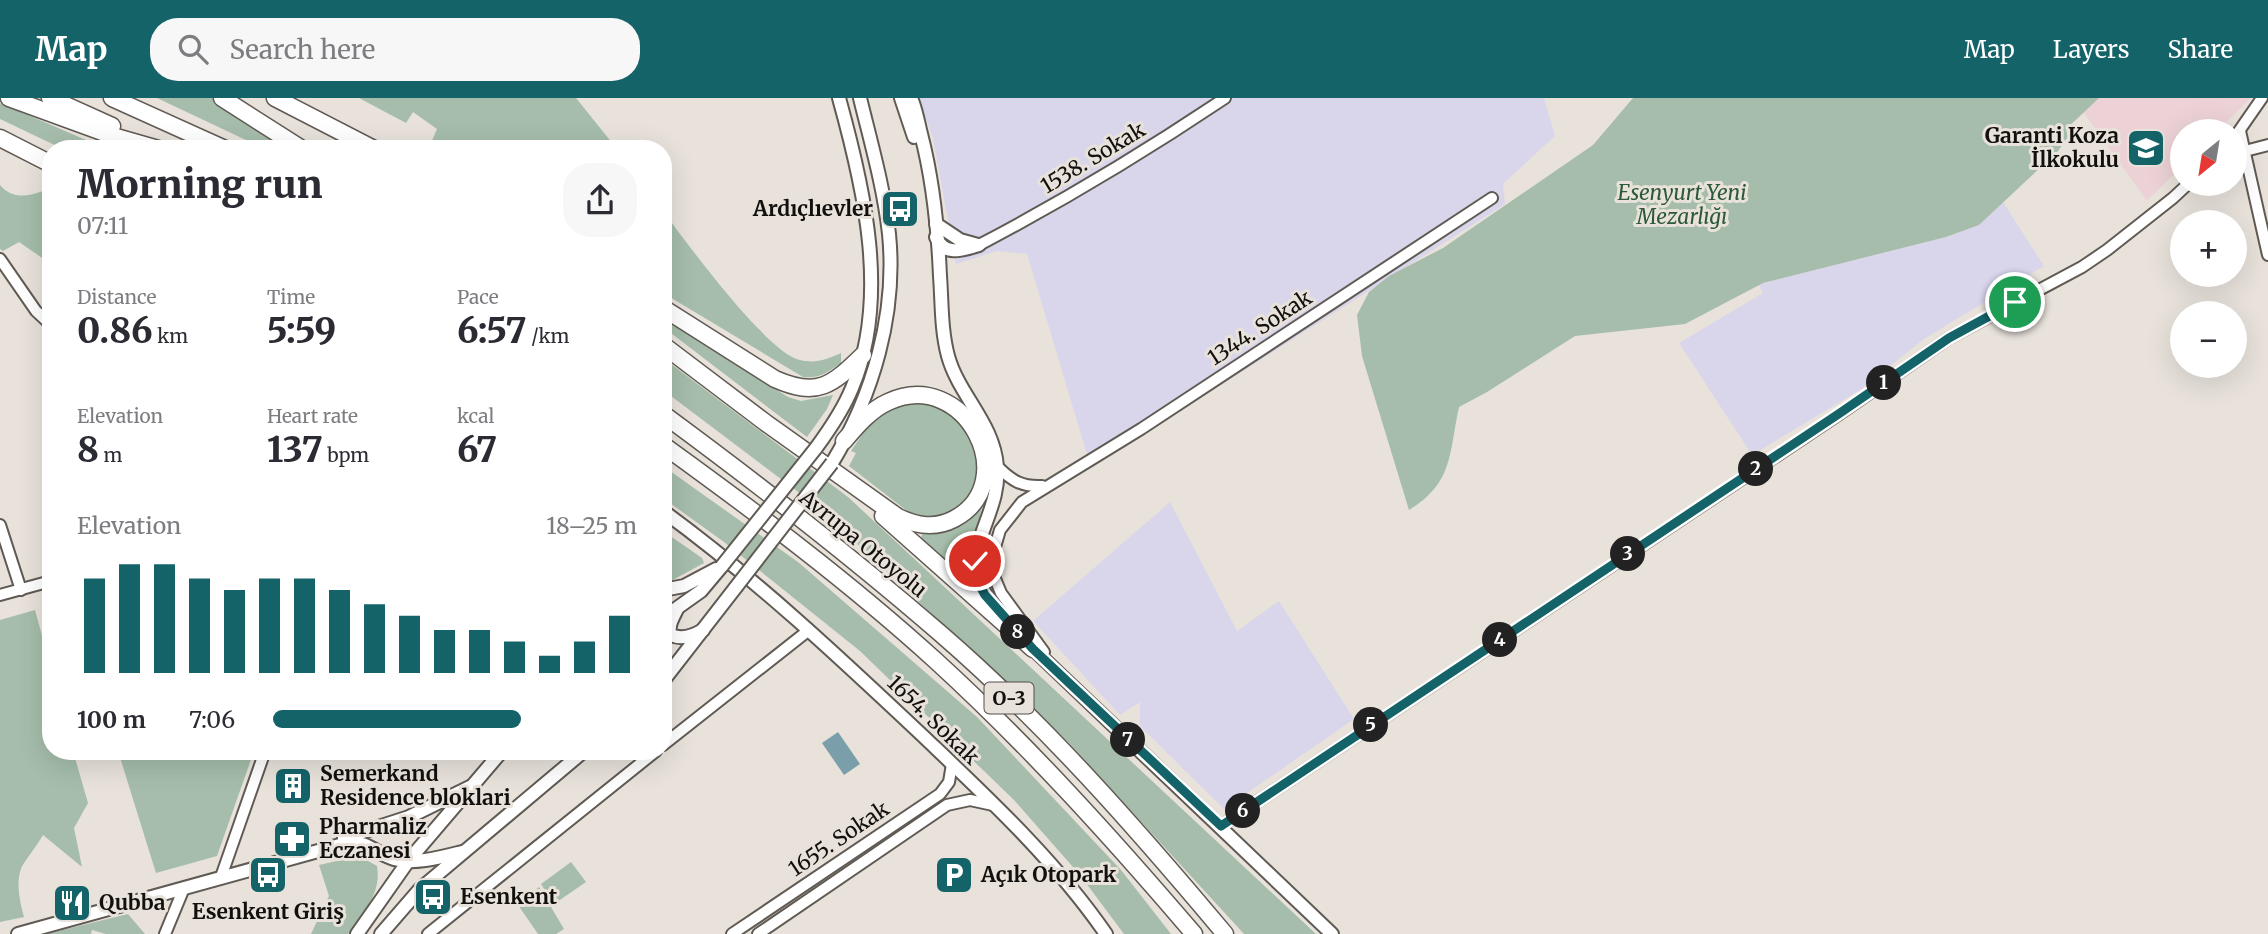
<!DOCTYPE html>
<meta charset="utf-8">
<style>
:root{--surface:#fff;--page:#f7f7f7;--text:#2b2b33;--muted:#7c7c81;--accent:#146369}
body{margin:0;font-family:Merriweather,serif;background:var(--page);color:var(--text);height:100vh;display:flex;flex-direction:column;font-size:26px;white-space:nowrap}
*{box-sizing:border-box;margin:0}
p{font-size:23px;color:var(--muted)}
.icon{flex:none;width:38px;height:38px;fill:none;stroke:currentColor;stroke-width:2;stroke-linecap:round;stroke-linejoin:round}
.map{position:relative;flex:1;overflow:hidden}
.side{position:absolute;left:42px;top:42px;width:630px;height:620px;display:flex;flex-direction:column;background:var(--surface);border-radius:28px;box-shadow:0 7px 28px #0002}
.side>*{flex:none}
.needle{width:46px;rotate:210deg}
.buttons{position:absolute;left:2170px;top:21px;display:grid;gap:14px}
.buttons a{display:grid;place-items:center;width:77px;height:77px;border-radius:50%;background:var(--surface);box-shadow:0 7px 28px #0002;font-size:35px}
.pin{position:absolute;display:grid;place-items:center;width:60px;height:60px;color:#fff;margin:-30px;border:4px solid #fff;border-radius:50%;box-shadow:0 2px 7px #0007}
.km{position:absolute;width:35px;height:35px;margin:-18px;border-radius:50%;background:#222;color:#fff;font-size:19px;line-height:35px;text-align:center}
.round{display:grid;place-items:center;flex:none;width:74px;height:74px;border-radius:28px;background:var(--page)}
.overview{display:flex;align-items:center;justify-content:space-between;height:119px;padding:0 35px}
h1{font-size:38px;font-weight:800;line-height:52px}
.figures{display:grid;grid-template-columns:repeat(3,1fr);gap:10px;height:119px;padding:7px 35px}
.figures div{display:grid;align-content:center}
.figures b{font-size:35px;font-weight:800}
.figures small{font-size:19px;font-weight:400}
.figures p{font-size:19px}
.chart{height:196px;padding:14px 35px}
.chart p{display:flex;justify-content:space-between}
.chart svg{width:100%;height:126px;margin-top:7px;stroke:var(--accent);stroke-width:6}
ul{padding:0 35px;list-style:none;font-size:23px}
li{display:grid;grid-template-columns:112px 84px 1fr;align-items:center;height:52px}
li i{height:18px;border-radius:9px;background:var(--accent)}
header{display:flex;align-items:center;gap:42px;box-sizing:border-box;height:98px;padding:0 35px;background:var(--accent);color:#fff}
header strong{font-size:33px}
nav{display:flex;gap:38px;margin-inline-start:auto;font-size:24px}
.search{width:490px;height:63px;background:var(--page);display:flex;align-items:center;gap:18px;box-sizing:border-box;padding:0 24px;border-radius:28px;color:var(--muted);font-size:26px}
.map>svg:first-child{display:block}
.industrial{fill:#d9d6ec}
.education{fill:#ecd2d6}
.green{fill:#a5bdaa}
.water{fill:#7a9faa}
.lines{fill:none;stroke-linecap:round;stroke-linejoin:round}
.minor-casing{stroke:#605a54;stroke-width:14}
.major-casing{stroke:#605a54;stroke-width:16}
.highway-casing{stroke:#605a54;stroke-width:19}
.minor{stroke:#fff;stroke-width:10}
.major{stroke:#fff;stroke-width:12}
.highway{stroke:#fff;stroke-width:16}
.major-bridge-casing{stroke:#605a54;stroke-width:16;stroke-linecap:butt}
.major-bridge{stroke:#fff;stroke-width:12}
.route-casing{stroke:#fff;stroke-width:14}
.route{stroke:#146369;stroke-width:9}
.labels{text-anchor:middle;stroke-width:6;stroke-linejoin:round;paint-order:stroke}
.shield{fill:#e8e2db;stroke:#524f4b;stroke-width:2}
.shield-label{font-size:19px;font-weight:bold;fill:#12100d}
.poi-label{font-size:21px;font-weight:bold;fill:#12100d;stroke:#e8e2db;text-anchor:start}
.street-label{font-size:21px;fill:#12100d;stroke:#e8e2db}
.park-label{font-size:21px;font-style:italic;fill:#2c5939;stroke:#e8e2db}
</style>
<header>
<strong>Map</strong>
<div class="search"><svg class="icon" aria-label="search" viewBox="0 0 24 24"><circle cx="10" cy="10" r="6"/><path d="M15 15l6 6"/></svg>Search here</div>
<nav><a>Map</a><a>Layers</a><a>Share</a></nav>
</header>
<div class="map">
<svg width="2268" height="836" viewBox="0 0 2268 836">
<rect width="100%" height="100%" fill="#e8e2db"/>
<g class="industrial">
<polygon points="918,0 1544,0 1555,38 1503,86 1505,106 1091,370 1027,156 997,153 956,166 933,40"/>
<polygon points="2003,104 2044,168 1924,241 1860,292 1752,357 1679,245 1763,195 1759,187 1763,185 1946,139 1979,127"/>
<polygon points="1170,404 1237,533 1279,503 1354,621 1224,711 1140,628 1140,604 1120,617 1033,523"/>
</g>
<polygon class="education" points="2060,0 2251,0 2217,33 2182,33 2182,68 2147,103 2084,15 2066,31"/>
<g class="green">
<polygon points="157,0 212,0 246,20 289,51 265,51"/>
<polygon points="359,0 576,0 617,51 441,51 431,45 437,31 413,14 406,25"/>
<path d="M1633 0H2099L2066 31 2068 39 2058 53 1979 127 1946 139 1763 185 1685 226 1575 238 1487 294 1459 309C1449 354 1454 385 1409 412L1362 258 1357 217 1369 194 1389 178 1443 150 1593 47Z"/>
<polygon points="0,5 107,51 63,51 0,21"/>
<path d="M0 87C12 101 27 99 43 93L51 97V166L19 144 3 153 0 151Z"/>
<path d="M663 113C686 144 767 255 800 262 816 266 827 261 841 255V265C828 274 819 281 803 279L663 195Z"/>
<polygon points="663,221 788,299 801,303 833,297 827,311 807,339 663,229"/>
<polygon points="663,260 848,399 1316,836 1244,836 1070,646 838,428 838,424 663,292"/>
<path d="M911 305 925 306 938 309 960 323 972 341 978 365 977 379 972 396 950 415 937 420 911 416 849 368 856 355 851 353C870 325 878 315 911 305Z"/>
<polygon points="663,368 798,464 977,619 1121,772 1171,836 1124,836 1080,777 1014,702 860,553 724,444 663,400"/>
<polygon points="984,401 970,458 972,479 969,482 921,440 923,433"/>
<polygon points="663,433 702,460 704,465 667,485 663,485"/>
<path d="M35 512 51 570V653H73L88 705 74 730 82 769 43 737C37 747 31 755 24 765 14 780 20 804 24 819L0 824V522Z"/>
<polygon points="118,653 254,653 217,758 156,775"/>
<path d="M359 758 377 768C382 796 363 814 348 836H311L329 798 319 767Z"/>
<polygon points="571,764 586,784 554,806 541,786"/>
<polygon points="539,789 564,831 556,836 538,836 518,807"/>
<polygon points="128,816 145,836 106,836 92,832 91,836 46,836"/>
</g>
<polygon class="water" points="838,634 860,666 844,677 822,645"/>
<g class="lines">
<defs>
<g id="minor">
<polyline points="2240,33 2268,157"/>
<polyline points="2237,36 2262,0"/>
<polyline points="2245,53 2268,47"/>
<path d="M979 147C1063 103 1146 53 1225 0"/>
<polyline points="0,161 36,213 51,227"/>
<path d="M998 369C1012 383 1022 389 1042 388"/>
<polyline points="0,427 21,492"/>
<polyline points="0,497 51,483"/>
<polyline points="1044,554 1001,495 993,476 992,459 1000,432 1022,404 1141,331 1492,100"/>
<polyline points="663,647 809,532"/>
<polyline points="1221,728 1841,315 1949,240 2082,169 2107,152 2173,100 2188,86"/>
<polyline points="221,779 265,653"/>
<polyline points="165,836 184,790"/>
<polyline points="428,836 656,653"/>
<polyline points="732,836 940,696 949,684 952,666"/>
<polyline points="758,836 947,707 970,702 993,707"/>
</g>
<g id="major">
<polyline points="901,0 914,39"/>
<path d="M911 0C916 11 918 24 921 36 933 82 938 131 940 178 942 205 941 232 948 258 959 298 994 325 997 369 1002 422 949 458 995 509"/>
<polyline points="936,126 960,142 978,147"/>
<path d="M936 139C944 159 963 152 979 147"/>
<path d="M816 350C830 331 843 312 852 290 890 200 864 90 839 0"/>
<path d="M832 365C873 297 897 216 889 136 884 90 871 45 860 0"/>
<path d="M663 413C756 481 839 559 923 638 988 700 1055 762 1106 836"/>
<polyline points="663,492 684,488 716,471"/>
<path d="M677 511C673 520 667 528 671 537 682 542 693 538 703 532"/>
<polyline points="663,520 701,493 722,468"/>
<polyline points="1028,546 1332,836"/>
<polyline points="663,583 736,489"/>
<polyline points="344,740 409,719 470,689"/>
<path d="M18 836 347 745C368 742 376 756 394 761 414 767 442 759 462 754"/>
<polyline points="357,836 409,762 502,653"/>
<polyline points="381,836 420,791 584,653"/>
</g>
<g id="highway">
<polyline points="9,0 116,39 158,51"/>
<polyline points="50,0 112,28"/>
<polyline points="112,0 225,51"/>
<polyline points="222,0 302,51"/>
<polyline points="275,0 374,51"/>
<polyline points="0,40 51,66"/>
<path d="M663 210 775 281C818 300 832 287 863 257"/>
<path d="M663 247 766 325 898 419C917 428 935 431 954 421 1024 384 965 268 888 304 870 312 856 329 844 343"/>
<path d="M663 316C758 386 852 459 941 536 1045 626 1137 731 1225 836"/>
<path d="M663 347C757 415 849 484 935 562 1028 647 1112 740 1194 836"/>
<polyline points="883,418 1033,551"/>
</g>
</defs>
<use href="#minor" class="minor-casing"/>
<use href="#major" class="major-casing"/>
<use href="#highway" class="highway-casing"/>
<use href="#minor" class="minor"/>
<use href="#major" class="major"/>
<use href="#highway" class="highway"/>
<defs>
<g id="major-bridge">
<polyline points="722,468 816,350"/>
<polyline points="736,489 832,365"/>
</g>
</defs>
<use href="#major-bridge" class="major-bridge-casing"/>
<use href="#major-bridge" class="major-bridge"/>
</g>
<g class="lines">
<defs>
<polyline id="route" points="975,463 979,486 985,497 1033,551 1221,728 1840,315 1949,240 2015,204"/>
</defs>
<use href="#route" class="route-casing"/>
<use href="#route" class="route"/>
</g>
<defs>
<symbol id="school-square" viewBox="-11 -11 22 22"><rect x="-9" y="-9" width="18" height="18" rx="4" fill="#146369" stroke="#e8e2db"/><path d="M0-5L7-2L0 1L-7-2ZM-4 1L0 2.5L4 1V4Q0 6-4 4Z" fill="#fff"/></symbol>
<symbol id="bus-square" viewBox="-11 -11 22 22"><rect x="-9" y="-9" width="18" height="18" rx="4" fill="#146369" stroke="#e8e2db"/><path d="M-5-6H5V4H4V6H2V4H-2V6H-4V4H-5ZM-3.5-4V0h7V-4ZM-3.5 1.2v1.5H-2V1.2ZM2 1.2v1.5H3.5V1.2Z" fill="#fff"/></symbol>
<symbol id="building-square" viewBox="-11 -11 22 22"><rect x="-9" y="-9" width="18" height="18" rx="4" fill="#146369" stroke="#e8e2db"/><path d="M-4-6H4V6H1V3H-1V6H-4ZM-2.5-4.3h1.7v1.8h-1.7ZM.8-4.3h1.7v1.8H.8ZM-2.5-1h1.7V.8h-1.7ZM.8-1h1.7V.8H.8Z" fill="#fff"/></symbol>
<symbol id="pharmacy-square" viewBox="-11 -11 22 22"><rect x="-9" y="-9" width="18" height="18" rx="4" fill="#146369" stroke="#e8e2db"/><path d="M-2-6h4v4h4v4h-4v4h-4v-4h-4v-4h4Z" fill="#fff"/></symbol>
<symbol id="parking-square" viewBox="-11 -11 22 22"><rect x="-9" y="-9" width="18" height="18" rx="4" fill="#146369" stroke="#e8e2db"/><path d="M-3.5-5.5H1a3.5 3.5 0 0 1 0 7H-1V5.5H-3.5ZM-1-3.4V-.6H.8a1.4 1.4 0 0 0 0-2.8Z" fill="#fff"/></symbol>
<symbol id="restaurant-square" viewBox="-11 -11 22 22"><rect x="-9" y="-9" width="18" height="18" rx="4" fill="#146369" stroke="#e8e2db"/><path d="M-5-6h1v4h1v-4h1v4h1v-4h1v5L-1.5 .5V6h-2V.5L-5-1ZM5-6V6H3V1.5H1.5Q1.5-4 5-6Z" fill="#fff"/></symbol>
</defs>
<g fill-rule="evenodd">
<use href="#school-square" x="2124" y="28" width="44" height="44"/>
<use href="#bus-square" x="878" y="89" width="44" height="44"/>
<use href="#building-square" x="271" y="666" width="44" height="44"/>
<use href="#pharmacy-square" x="270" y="719" width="44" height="44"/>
<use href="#bus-square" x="246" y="755" width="44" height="44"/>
<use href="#parking-square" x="932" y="755" width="44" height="44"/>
<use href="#bus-square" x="411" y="777" width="44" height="44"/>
<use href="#restaurant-square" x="50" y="783" width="44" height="44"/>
</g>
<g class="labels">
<rect class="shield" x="984.5" y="584.5" width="49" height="31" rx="5"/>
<g class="shield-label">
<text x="1009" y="607">O-3</text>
</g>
<g class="poi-label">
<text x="2119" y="45" text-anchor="end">Garanti Koza<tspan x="2119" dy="24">İlkokulu</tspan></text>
<text x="873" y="118" text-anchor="end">Ardıçlıevler</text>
<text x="320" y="683">Semerkand<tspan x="320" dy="24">Residence bloklari</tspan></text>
<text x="319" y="736">Pharmaliz<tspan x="319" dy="24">Eczanesi</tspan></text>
<text x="981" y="784">Açık Otopark</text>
<text x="460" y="806">Esenkent</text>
<text x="99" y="812">Qubba</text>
<text x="268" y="821" text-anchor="middle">Esenkent Giriş</text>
</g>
<g class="street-label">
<text transform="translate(1093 60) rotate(-31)" y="7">1538. Sokak</text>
<text transform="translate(1260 230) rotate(-33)" y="7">1344. Sokak</text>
<text transform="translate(863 446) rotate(39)" y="7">Avrupa Otoyolu</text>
<text transform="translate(933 622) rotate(44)" y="7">1654. Sokak</text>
<text transform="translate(839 741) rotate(-34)" y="7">1655. Sokak</text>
</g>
<g class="park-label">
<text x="1682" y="102">Esenyurt Yeni<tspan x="1682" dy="24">Mezarlığı</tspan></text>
</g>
</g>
</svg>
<div class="buttons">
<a><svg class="needle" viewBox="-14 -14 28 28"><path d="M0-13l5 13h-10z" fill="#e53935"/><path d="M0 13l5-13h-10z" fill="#7c7c81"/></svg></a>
<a>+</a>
<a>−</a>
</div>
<div class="pin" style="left:2015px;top:204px;background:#1e9e55"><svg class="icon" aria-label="arrive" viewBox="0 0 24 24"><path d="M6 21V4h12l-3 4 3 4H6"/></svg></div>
<div class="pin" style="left:975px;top:463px;background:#d93025"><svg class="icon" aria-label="check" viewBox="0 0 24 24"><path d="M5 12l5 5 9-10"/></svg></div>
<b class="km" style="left:1884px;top:285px">1</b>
<b class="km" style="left:1756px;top:371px">2</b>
<b class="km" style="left:1628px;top:456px">3</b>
<b class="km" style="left:1500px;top:542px">4</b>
<b class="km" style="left:1371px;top:627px">5</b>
<b class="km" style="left:1243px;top:713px">6</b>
<b class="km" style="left:1128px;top:642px">7</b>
<b class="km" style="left:1018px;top:534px">8</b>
<section class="side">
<div class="overview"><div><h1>Morning run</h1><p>07:11</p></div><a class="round"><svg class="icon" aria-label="share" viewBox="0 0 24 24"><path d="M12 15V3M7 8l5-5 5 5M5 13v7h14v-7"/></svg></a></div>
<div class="figures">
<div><p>Distance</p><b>0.86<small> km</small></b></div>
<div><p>Time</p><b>5:59</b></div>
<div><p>Pace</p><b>6:57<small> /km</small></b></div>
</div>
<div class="figures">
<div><p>Elevation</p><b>8<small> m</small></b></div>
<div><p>Heart rate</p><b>137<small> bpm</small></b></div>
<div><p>kcal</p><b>67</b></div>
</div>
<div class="chart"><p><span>Elevation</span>18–25 m</p>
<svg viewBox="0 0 160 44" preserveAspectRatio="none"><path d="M5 44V11M15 44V6M25 44V6M35 44V11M45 44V15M55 44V11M65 44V11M75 44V15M85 44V20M95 44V24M105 44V29M115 44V29M125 44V33M135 44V38M145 44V33M155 44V24"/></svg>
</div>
<ul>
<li><b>100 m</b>7:06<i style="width:68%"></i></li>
</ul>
</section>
</div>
